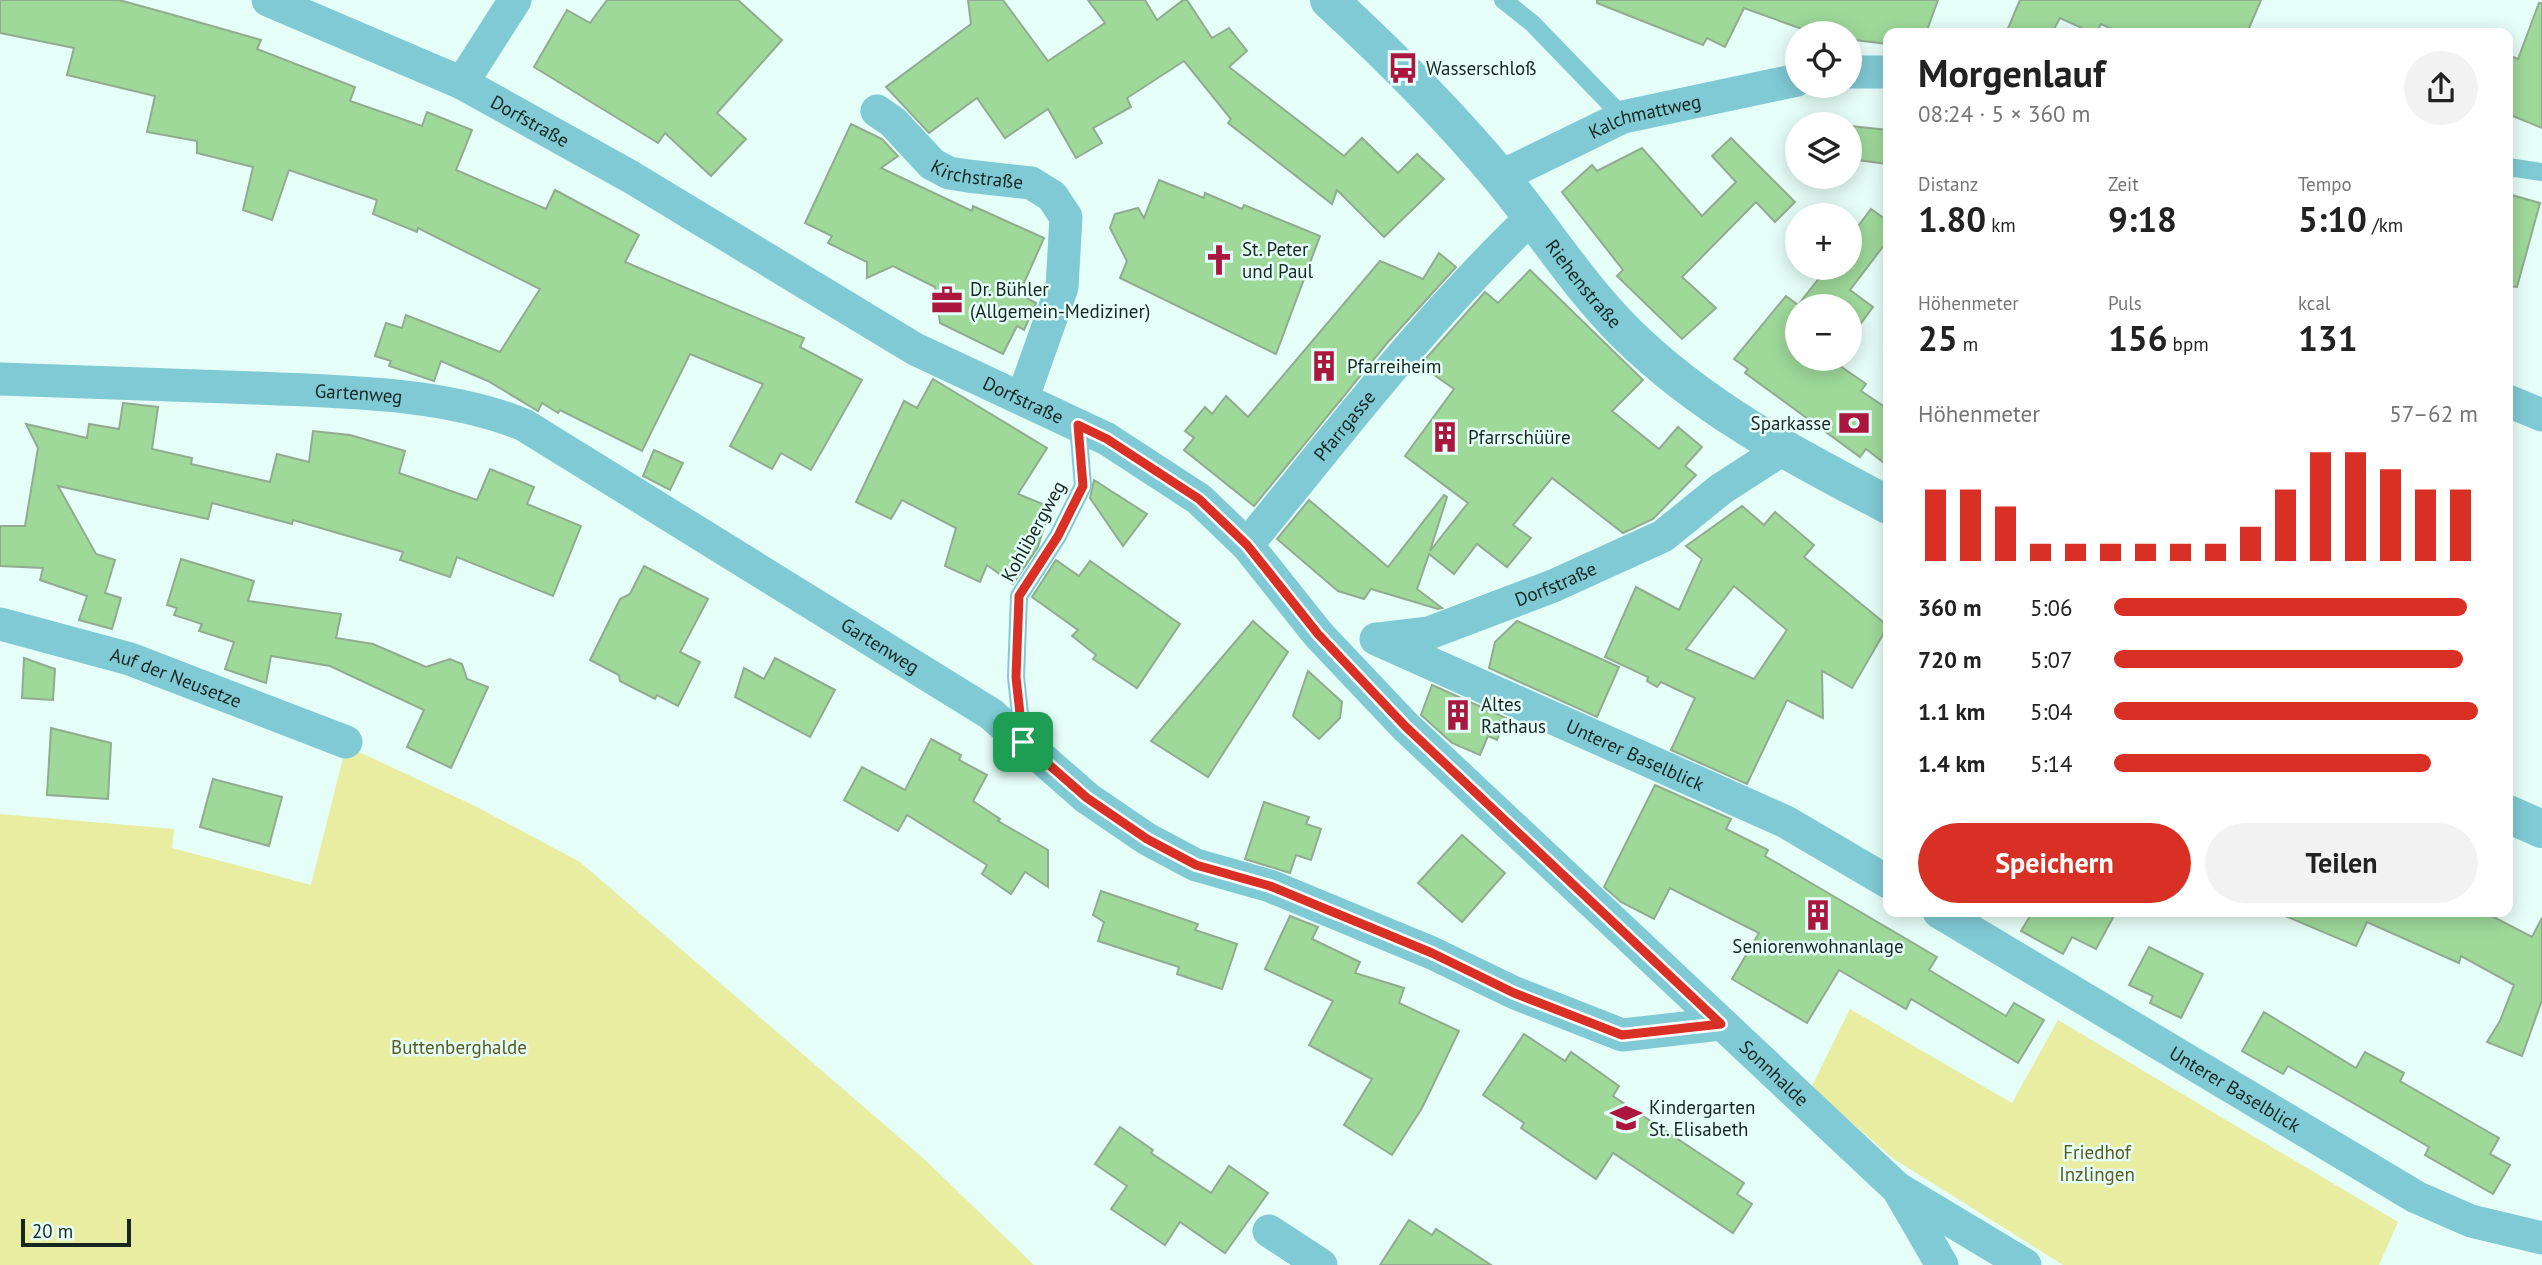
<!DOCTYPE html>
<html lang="de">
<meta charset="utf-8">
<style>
:root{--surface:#fff;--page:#f2f2f2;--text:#222;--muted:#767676;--accent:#d93025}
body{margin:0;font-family:"PT Sans",sans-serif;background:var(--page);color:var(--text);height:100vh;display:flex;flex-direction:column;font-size:26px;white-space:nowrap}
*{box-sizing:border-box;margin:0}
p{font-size:23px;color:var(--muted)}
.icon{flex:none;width:38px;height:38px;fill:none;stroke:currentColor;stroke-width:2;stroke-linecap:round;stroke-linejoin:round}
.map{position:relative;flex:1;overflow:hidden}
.side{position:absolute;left:1883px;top:28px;width:630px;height:889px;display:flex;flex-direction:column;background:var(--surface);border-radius:14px;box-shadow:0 4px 18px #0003}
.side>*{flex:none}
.controls{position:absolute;left:1785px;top:21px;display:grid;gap:14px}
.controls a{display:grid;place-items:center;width:77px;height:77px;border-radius:50%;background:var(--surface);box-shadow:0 4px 18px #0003;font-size:35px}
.scale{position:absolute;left:21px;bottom:18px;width:110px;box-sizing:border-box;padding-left:7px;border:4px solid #162722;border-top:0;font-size:19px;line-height:24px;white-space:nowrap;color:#162722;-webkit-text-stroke:5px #e5fef7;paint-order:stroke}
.pin{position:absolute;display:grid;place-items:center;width:60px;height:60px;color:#fff;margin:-30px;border-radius:14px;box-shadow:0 4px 10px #0006}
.round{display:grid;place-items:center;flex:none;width:74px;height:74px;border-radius:37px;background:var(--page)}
.head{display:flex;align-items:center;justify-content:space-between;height:119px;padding:0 35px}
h1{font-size:38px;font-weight:700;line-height:52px}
.stats{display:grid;grid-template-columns:repeat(3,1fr);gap:10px;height:119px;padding:7px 35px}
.stats div{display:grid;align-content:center}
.stats b{font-size:35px;font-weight:700}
.stats small{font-size:19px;font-weight:400}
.stats p{font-size:19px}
.chart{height:196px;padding:14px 35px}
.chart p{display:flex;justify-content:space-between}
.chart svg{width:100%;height:126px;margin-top:7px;stroke:var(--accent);stroke-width:6}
.cta{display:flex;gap:14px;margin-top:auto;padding:14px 35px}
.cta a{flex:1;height:80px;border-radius:42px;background:var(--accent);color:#fff;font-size:28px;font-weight:700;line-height:80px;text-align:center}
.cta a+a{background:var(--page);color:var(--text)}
ul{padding:0 35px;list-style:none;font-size:23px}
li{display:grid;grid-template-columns:112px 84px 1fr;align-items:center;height:52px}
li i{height:18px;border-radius:9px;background:var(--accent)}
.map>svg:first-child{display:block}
.green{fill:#e9eda2}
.building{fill:#9ed99a;stroke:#92ab90;stroke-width:2;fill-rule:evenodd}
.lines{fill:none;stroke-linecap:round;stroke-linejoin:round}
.service{stroke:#80cad5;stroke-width:18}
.minor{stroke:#80cad5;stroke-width:33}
.tertiary{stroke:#80cad5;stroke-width:38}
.route-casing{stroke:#fff;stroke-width:14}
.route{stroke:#d93025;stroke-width:9}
.labels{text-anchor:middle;stroke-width:5;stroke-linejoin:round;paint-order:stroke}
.poi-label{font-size:19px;fill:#162722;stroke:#e5fef7;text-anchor:start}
.street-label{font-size:19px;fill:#162722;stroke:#e5fef7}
.park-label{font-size:19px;fill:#5a5b1f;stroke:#e5fef7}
</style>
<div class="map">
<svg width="2542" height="1265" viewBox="0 0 2542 1265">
<rect width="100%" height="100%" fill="#e5fef7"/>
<g class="green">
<polygon points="346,746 475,806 580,862 923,1158 1034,1265 0,1265 0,814 174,829 172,848 311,885"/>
<polygon points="1850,1009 2012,1103 2058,1020 2398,1222 2379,1265 2063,1265 1894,1159 1811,1088"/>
</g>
<g class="building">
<polygon points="0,0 119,0 170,14 261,40 257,49 355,87 350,101 422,126 427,112 472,130 456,170 546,209 555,190 639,235 625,262 804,338 800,347 862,380 811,470 781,453 772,469 730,446 763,384 690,354 642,451 560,410 558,413 542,403 538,411 488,381 441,361 434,381 389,366 391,361 375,356 386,323 402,328 406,315 500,352 540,289 418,228 417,232 373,214 377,200 289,170 272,220 243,210 253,167 197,153 197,141 147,132 155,96 67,75 74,48 0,33"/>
<polygon points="607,0 738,0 782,40 717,113 746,139 711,176 665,133 658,143 534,67 567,10 590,23"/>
<polygon points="968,0 1003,0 1048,61 1105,23 1088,0 1145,0 1157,20 1183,0 1187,0 1212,38 1229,28 1247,51 1229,67 1344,156 1362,138 1398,173 1417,154 1444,179 1384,237 1337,190 1332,204 1228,123 1231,119 1184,61 1127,98 1131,107 1093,128 1102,143 1076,158 1048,109 1005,138 977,98 929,133 886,87 971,24"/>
<polygon points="1597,0 1938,0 1926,33 1888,33 1888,44 1855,40 1850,44 1850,33 1813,33 1744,8 1725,47 1707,38 1703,45 1597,3"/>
<polygon points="2020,0 2261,0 2247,33 2121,33 2101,24 2096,33 2093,33 2060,18 2052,33 2006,33"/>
<polygon points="2539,3 2542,3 2542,128 2508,114 2508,55 2518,59"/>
<polygon points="851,124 882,139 898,156 881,168 972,211 973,206 1044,238 1019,294 1036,303 1024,330 1017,326 1003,354 940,323 935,287 893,266 867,278 867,262 828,243 832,236 805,223"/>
<polygon points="1850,126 1888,130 1888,164 1850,159"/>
<polygon points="1731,138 1795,202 1775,222 1756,202 1682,277 1716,308 1682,339 1617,276 1623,270 1562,192 1592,165 1597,171 1642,148 1702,216 1736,182 1712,156"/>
<polygon points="1159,180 1204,198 1205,193 1242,209 1244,205 1320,236 1276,354 1120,278 1127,261 1110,228 1115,214 1138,208 1144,218"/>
<polygon points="2508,194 2540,203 2517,287 2508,286"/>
<polygon points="1871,209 1888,221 1888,240 1850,290 1873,307 1850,338 1850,306 1797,306 1797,359 1835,359 1833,361 1866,384 1861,391 1888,409 1888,466 1866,449 1860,457 1745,373 1748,369 1734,359 1786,296 1798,305 1827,268 1850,268 1850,237"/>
<polygon points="1439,253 1456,267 1388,342 1254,506 1184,450 1194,438 1185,431 1205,407 1212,414 1226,396 1248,417 1380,261 1423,279"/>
<polygon points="1530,270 1643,380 1612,411 1659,449 1678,427 1702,447 1685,466 1696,475 1653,519 1623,533 1552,478 1513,525 1531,538 1507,567 1477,544 1454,574 1429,554 1417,589 1442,608 1438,609 1371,589 1364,599 1338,591 1277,539 1309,500 1388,567 1444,495 1447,497 1430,551 1468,503 1405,456 1454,389 1420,365 1485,292 1498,303"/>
<polygon points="933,379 1047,448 1018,494 1050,507 1038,547 1013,584 987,565 980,582 945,566 956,528 902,500 891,519 856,502 904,401 917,408"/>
<polygon points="123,403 158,407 152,449 192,458 191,464 270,482 277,454 309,462 313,431 350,435 405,451 399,473 477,500 490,469 534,487 527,504 581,526 553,596 457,557 450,577 400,560 403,552 293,520 292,524 212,503 208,519 58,486 96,554 115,560 105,593 121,598 112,629 79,620 87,596 40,580 43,568 0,566 0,526 25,526 38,448 26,424 87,438 89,424 119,429"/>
<polygon points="654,450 683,463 670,490 643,476"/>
<polygon points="1094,480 1147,514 1123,546 1090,498"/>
<path d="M1742 506 1764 525 1775 512 1814 545 1804 557 1888 626 1852 688 1822 671 1823 718 1787 700 1747 784 1671 750 1695 698 1661 682 1657 687 1647 681 1648 677 1605 657 1636 587 1679 610 1702 559 1686 546ZM1734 586 1787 630 1754 679 1686 649Z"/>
<polygon points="181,559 254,581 248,601 341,614 336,638 373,644 426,667 450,659 462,664 467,679 488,687 451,768 407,747 424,710 330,666 271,656 266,683 225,669 234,642 199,631 202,624 174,615 177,608 167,605"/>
<polygon points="1056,560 1079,576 1090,561 1180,624 1137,688 1093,659 1096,655 1072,636 1078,630 1032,597"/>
<polygon points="644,566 708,599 680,652 700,662 678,706 657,695 655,699 620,681 619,675 590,660 620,599 630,594"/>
<polygon points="1253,621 1288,652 1208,777 1151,741"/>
<polygon points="1517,621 1619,667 1597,717 1489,668 1495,642"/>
<polygon points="24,658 55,669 53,700 22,698"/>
<polygon points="775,658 835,690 810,737 735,697 744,668 764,679"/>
<polygon points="1308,671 1342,702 1340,718 1319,739 1293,716"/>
<polygon points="1432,685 1506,718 1497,740 1488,736 1480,755 1452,743 1421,715"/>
<polygon points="51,728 111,743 108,799 47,795"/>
<polygon points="931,739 961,755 959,760 987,775 973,801 1000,819 998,821 1048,850 1048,887 1025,872 1011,894 982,874 987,865 907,815 898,831 844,800 862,767 905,790"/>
<polygon points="213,779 282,797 269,846 200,827"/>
<polygon points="1655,785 1731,819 1726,829 1768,850 1765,856 1937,957 1929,970 2006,1016 2014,1003 2044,1020 2018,1063 1911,999 1906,1009 1839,970 1807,1023 1732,979 1759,933 1670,888 1654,919 1621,902 1604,887"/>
<polygon points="1264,802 1309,817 1306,824 1321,829 1311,860 1296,855 1290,873 1245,859"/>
<polygon points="1462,835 1505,873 1462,922 1418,883"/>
<polygon points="1101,891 1198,924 1195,930 1237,944 1222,989 1177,974 1179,967 1098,941 1104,922 1093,915"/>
<polygon points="2022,912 2116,912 2096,949 2072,937 2063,954 2021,931 2030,916"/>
<polygon points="2276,912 2484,912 2532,937 2542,918 2542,1000 2522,1056 2487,1042 2500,1021 2514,985 2461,956 2459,963 2367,922 2356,946"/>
<polygon points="1290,916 1318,927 1312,939 1360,962 1355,973 1404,988 1399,1003 1459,1031 1422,1108 1392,1155 1344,1125 1372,1079 1309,1045 1333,1001 1265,969"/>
<polygon points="2149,947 2203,974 2181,1018 2150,1003 2153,996 2129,985"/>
<polygon points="2264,1012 2356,1068 2365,1052 2404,1073 2400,1081 2499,1138 2490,1154 2510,1165 2493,1194 2425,1155 2429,1147 2341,1096 2288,1066 2283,1074 2242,1051"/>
<polygon points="1524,1034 1565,1061 1571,1052 1619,1086 1613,1096 1744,1183 1737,1194 1752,1204 1733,1233 1613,1153 1596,1179 1521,1128 1524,1123 1483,1095"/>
<polygon points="1120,1127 1153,1150 1151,1153 1211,1193 1229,1166 1268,1193 1225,1253 1180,1222 1165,1245 1111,1209 1127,1186 1095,1164"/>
<polygon points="1409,1220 1432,1235 1436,1229 1491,1265 1380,1265"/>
</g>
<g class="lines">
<g class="service">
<polyline points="1503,0 1532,23 1623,117"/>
<polyline points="2508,167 2542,172"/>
<polyline points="1023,742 1016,677 1019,596 1058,536 1083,486 1078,425"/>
</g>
<g class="minor">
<path id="s1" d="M268 0 462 83 631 177 915 349 1107 439 1199 499 1247 545 1318 634 1405 726 1898 1189 1942 1265"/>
<polyline points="1850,72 1888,72"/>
<polyline points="462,83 515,0"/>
<path id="s2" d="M877 111 893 122 932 164 949 173 968 176 1031 183 1052 196 1066 217 1062 287 1023 397"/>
<path id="s3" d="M1500 177 1623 117 1797 80"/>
<path id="s4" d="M0 379C85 382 171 385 256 388 342 392 443 392 524 425L991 714 1087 798 1147 839 1196 865 1270 886 1432 953 1515 993 1622 1035 1721 1024"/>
<polyline points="2508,401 2542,415"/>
<path id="s5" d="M1247 545C1339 433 1427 317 1532 217"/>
<path id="s6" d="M0 624 130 659 346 742"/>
<path id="s7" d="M1376 639 1786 822 1888 882"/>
<path id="s8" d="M1379 639 1429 633 1553 586 1663 536 1721 489 1783 449"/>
<path id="s9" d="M1939 912 2416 1197 2471 1221 2542 1238"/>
<polyline points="1900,1190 2025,1265"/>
<polyline points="1269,1231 1321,1265"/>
</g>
<g class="tertiary">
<path id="s10" d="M1329 0C1390 56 1449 115 1502 179 1544 230 1580 288 1628 335 1706 411 1793 455 1888 505"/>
<polyline points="2508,814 2542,829"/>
</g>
</g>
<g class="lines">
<defs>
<polygon id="route" points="1078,425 1107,439 1199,499 1247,545 1318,634 1405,726 1721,1024 1622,1035 1514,993 1432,953 1270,886 1196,865 1147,839 1087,798 1023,742 1016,677 1019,596 1058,536 1083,486"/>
</defs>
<use href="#route" class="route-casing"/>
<use href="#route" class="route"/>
</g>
<defs>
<symbol id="bus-bare" viewBox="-9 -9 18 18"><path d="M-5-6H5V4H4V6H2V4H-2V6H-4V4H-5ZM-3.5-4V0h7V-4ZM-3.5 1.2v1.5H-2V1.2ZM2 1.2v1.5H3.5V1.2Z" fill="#ab163f" stroke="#e5fef7" stroke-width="2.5" paint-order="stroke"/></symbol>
<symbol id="church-bare" viewBox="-9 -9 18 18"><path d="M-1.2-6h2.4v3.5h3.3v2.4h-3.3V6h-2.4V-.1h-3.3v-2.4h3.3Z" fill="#ab163f" stroke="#e5fef7" stroke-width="2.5" paint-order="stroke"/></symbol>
<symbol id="office-bare" viewBox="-9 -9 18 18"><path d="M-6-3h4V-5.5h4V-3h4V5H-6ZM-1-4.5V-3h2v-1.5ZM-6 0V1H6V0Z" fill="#ab163f" stroke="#e5fef7" stroke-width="2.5" paint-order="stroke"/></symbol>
<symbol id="building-bare" viewBox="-9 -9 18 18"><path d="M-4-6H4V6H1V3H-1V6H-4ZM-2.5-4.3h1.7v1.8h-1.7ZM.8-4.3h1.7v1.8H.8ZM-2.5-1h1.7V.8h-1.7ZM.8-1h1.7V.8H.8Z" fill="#ab163f" stroke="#e5fef7" stroke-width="2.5" paint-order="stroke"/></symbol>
<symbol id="bank-bare" viewBox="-9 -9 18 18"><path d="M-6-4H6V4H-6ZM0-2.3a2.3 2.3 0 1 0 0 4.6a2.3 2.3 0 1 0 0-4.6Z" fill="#ab163f" stroke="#e5fef7" stroke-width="2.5" paint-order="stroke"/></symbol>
<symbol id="school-bare" viewBox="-9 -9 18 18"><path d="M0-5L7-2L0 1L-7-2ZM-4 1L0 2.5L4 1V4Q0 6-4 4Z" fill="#ab163f" stroke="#e5fef7" stroke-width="2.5" paint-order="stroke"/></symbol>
</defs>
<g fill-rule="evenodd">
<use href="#bus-bare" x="1381" y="46" width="44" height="44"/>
<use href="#church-bare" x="1197" y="238" width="44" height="44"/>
<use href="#office-bare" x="925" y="278" width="44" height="44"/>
<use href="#building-bare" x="1302" y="344" width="44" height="44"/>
<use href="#bank-bare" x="1832" y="401" width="44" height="44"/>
<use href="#building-bare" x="1423" y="415" width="44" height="44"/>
<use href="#building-bare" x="1436" y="693" width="44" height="44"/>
<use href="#building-bare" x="1796" y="893" width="44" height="44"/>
<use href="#school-bare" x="1604" y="1096" width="44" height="44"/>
</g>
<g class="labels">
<g class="poi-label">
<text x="1426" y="75">Wasserschloß</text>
<text x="1242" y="256">St. Peter<tspan x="1242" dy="22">und Paul</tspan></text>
<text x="970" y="296">Dr. Bühler<tspan x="970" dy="22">(Allgemein-Mediziner)</tspan></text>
<text x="1347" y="373">Pfarreiheim</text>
<text x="1831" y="430" text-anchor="end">Sparkasse</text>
<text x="1468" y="444">Pfarrschüüre</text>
<text x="1481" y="711">Altes<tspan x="1481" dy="22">Rathaus</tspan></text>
<text x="1818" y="953" text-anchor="middle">Seniorenwohnanlage</text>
<text x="1649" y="1114">Kindergarten<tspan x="1649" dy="22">St. Elisabeth</tspan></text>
</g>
<g class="street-label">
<text dy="7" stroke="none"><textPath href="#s3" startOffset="158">Kalchmattweg</textPath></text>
<text dy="7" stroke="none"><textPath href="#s1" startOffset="289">Dorfstraße</textPath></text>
<text dy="7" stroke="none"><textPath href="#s2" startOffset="124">Kirchstraße</textPath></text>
<text dy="7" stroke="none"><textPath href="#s10" startOffset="382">Riehenstraße</textPath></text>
<text dy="7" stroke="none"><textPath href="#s4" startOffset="359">Gartenweg</textPath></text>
<text dy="7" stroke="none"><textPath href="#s1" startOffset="856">Dorfstraße</textPath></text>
<text dy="7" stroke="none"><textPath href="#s5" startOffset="154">Pfarrgasse</textPath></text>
<text transform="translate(1033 531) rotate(-61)" y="7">Kohlibergweg</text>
<text dy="7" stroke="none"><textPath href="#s8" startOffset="186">Dorfstraße</textPath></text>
<text dy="7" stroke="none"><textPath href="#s4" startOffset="947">Gartenweg</textPath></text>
<text dy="7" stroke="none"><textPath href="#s6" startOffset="184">Auf der Neusetze</textPath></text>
<text dy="7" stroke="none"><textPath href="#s7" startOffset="284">Unterer Baselblick</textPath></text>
<text dy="7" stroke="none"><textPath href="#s1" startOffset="1872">Sonnhalde</textPath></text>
<text dy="7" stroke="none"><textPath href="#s9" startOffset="345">Unterer Baselblick</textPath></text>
</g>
<g class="park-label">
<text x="459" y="1054">Buttenberghalde</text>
<text x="2097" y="1159">Friedhof<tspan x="2097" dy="22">Inzlingen</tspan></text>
</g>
</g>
</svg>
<div class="controls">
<a><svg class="icon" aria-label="locate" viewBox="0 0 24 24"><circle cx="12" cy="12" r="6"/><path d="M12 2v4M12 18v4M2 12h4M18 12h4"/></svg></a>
<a><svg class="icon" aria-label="layers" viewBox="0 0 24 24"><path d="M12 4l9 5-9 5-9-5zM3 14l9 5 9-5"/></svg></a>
<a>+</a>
<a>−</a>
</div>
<div class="scale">20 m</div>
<div class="pin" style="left:1023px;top:742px;background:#1e9e55"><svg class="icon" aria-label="arrive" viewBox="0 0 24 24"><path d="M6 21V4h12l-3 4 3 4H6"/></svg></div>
<section class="side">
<div class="head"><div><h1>Morgenlauf</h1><p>08:24 · 5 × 360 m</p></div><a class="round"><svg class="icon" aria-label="share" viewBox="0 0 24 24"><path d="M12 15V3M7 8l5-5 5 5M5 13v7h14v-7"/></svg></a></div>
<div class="stats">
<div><p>Distanz</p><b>1.80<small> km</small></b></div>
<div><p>Zeit</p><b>9:18</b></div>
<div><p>Tempo</p><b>5:10<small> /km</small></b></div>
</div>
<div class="stats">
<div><p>Höhenmeter</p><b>25<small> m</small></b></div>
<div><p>Puls</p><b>156<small> bpm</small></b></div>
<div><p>kcal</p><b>131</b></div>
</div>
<div class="chart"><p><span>Höhenmeter</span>57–62 m</p>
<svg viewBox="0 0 160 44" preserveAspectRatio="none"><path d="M5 44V19M15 44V19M25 44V25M35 44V38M45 44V38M55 44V38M65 44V38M75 44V38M85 44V38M95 44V32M105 44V19M115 44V6M125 44V6M135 44V12M145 44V19M155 44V19"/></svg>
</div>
<ul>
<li><b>360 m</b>5:06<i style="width:97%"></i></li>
<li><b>720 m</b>5:07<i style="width:96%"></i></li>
<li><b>1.1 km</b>5:04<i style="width:100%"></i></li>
<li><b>1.4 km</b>5:14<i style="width:87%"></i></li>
</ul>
<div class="cta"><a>Speichern</a><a>Teilen</a></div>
</section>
</div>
